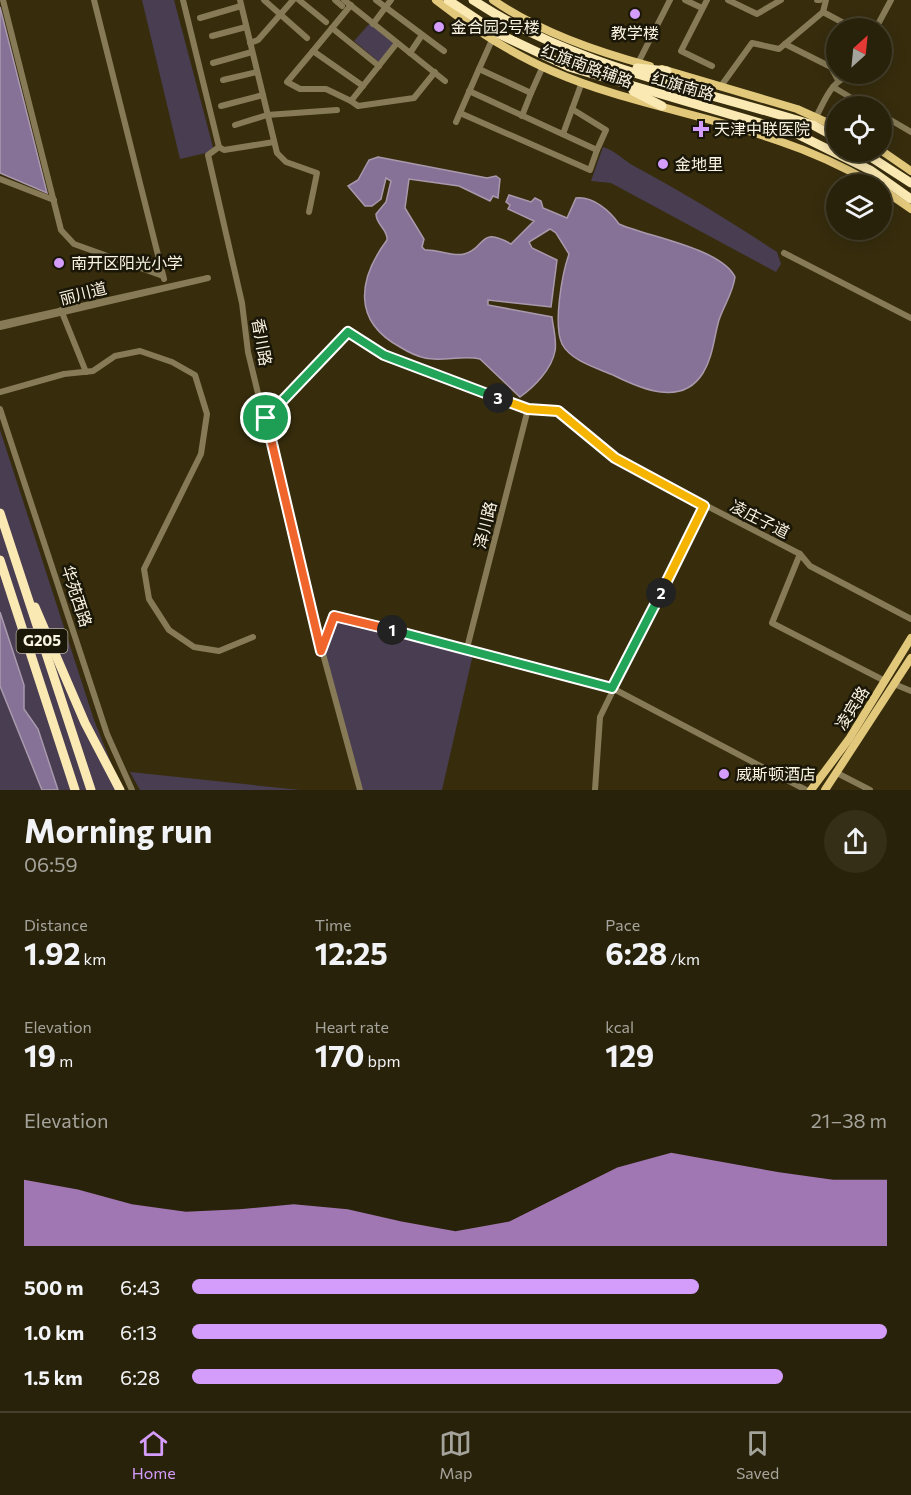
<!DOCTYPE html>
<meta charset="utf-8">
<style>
:root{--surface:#29220a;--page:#352f18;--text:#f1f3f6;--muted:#a5a49c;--line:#453f2b;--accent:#d49cfb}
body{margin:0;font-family:Commissioner,"Noto Sans SC",sans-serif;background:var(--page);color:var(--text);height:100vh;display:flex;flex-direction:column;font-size:22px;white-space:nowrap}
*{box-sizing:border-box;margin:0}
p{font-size:20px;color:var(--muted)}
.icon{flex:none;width:33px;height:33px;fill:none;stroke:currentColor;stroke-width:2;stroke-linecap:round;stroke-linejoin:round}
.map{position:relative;height:790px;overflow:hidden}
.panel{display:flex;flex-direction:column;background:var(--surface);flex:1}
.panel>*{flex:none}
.needle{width:39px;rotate:27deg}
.tools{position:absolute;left:826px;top:18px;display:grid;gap:12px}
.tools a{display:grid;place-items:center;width:66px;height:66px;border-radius:50%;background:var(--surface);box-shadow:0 3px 15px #0003,0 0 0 2px var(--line);font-size:30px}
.pin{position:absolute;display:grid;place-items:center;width:51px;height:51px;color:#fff;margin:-26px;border:3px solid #fff;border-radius:50%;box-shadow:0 2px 6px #0007}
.km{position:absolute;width:30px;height:30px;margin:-15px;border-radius:50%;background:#222;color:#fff;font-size:16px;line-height:30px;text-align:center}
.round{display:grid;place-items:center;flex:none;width:63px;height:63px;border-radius:32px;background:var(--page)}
.head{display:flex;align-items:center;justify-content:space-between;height:102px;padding:0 24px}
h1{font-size:33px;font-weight:700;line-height:45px}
.metrics{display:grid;grid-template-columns:repeat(3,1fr);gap:9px;height:102px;padding:6px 24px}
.metrics div{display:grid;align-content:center}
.metrics b{font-size:30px;font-weight:700}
.metrics small{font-size:16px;font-weight:400}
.metrics p{font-size:16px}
.chart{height:168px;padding:12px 24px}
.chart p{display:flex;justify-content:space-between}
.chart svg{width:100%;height:108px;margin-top:6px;fill:var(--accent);opacity:.7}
ul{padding:0 24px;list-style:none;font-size:20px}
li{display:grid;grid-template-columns:96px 72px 1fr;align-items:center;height:45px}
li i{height:15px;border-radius:8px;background:var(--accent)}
.tab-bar{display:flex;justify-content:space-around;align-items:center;height:84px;border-top:2px solid var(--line);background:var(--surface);font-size:16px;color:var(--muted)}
.tab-bar a{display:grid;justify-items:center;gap:3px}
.tab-bar .on{color:var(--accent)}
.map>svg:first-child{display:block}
.green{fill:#493d52}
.water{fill:#877297;stroke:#a999ad;stroke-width:1.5}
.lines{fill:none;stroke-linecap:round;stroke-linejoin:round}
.minor{stroke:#877b57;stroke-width:6}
.major{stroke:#e2c87b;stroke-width:8}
.highway{stroke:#fbe9b3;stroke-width:9}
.split-1-casing{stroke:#fff;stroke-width:12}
.split-2-casing{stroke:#fff;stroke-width:12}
.split-3-casing{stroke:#fff;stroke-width:12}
.split-4-casing{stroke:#fff;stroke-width:12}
.split-1{stroke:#f0652b;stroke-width:8}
.split-2{stroke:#22a559;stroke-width:8}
.split-3{stroke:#f5b400;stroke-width:8}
.split-4{stroke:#22a559;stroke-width:8}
.poi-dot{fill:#d49cfb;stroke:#1a1608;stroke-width:2}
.labels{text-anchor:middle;stroke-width:5;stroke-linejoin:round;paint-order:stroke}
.shield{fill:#1a1608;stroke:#b6b1a0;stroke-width:1.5}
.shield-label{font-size:15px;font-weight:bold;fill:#f9f3e1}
.poi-label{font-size:16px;fill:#f9f3e1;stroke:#1a1608;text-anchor:start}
.street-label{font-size:16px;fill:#f9f3e1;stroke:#1a1608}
</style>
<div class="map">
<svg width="911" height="790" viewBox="0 0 911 790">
<rect width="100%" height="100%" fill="#372d0d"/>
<g class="green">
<polygon points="142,0 174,0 214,151 180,159"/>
<polygon points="370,23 394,43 379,62 354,41"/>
<path d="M603 147C616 151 623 160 634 166 684 193 730 221 777 252L781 264 776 272 611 183 591 181Z"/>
<polygon points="0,430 94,720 122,790 0,790"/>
<polygon points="336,620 473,654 442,790 363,790 355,773 324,650"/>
<polygon points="130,772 300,790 140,790"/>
</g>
<g class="water">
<polygon points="0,7 47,193 0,173"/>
<path d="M378 157 487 178 496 176 500 179 498 198 493 196 490 201 459 186 409 179 405 208 424 239 422 247 425 250C437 249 452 257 464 254 486 249 478 225 511 244L534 221 508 209 510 205 506 202 509 195 531 202 535 198 541 201 543 208 567 218 576 198C593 196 610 211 619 224 648 237 721 248 735 277 733 293 724 305 719 320 714 337 713 357 703 373 682 407 641 389 613 375 597 368 571 361 562 344 553 324 562 274 569 254L556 233 550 229 529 242 532 248 557 260 551 307 488 300V305L552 317C553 327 557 341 555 351 552 369 534 387 520 397L480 359C462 355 442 362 425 358 416 356 408 352 400 347 352 321 358 279 387 240 388 229 376 225 376 214L386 202 391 181 386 178 381 199 372 206H365L348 186 358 180 369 160Z"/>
<polygon points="0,612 24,685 24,709 38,729 58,790 42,790 0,686"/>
</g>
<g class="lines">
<g class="minor">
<polyline points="3,0 61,230 74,244 163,276"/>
<polyline points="94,0 164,279"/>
<polyline points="183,0 219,147 224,150 274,142"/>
<polyline points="240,0 277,153 286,162 317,173 309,212"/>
<polyline points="264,0 307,38"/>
<polyline points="299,0 326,22"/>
<polyline points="335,0 342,6"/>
<polyline points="344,0 445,81"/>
<polyline points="376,0 444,51"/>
<polyline points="685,0 702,8"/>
<polyline points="707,0 681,51 712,66"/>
<polyline points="728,0 757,14 781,0"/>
<polyline points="817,0 820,0"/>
<polyline points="351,5 313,51 363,86"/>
<polyline points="823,12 853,28"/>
<polyline points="200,18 241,6"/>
<polyline points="373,24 391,0"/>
<polyline points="332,28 379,66"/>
<polyline points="876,28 891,0"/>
<polyline points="212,36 246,27"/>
<polyline points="492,40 479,69 531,93 543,66"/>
<polyline points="250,43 258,40 293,0"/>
<polyline points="785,44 831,67 838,80"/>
<polyline points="313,51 287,82 300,89 326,89 351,101 397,43"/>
<polyline points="410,53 422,35"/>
<polyline points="213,63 252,52"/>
<polyline points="638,63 670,0"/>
<polyline points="223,80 257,72"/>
<polyline points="721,86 752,43 779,49 823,12 826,0"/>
<polyline points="833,87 865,106"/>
<polyline points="469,91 597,150 606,130 572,109"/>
<polyline points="351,101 358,106 414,98 435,72"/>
<polyline points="221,106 263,95"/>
<polyline points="460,113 590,170 597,150"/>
<polyline points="882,115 911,132"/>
<polyline points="522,116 531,93"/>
<path d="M816 117C826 98 832 79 854 74"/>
<polyline points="456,122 479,69"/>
<polyline points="235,125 267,115 337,110"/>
<polyline points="563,134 582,82"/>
<polyline points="219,147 208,155 242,303 248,352 304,584 360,790"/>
<polyline points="0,179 54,200"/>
<polyline points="784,253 911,318"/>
<polyline points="61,310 86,372"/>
<polyline points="0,324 208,278 0,327"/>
<polyline points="0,392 64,374 93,371 115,356 140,351 172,362 195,375 207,414 201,454 144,569 149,599 169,630 194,647 219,651 253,637"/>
<polyline points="0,409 107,734 132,790"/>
<polyline points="266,418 348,332 384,355 528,409 558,411 614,458 800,554 772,623 885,681"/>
<polyline points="800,554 810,566 911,619"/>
<polyline points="467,648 528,409"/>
<polyline points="321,650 334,616 612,688 806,790"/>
<polyline points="894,684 911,691"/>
<polyline points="837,773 870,790"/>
<polyline points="595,790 600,717 704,505"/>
</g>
<g class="major">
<path d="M436 0C472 28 510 53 552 71 625 103 705 114 779 141 812 152 844 167 874 184"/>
<path d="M493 0C540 32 595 51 650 66"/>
<polyline points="662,69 797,109 837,127"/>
<polyline points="882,151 911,171"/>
<polyline points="882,189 911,209"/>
<polyline points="811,790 849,739 911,638"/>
<polyline points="825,790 911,658"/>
</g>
<g class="highway">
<polyline points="448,0 499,34 569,67 797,134 870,170 911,199"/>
<path d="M473 0C574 67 698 89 813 125L837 138"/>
<polyline points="637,68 667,71"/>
<polyline points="633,91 662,106"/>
<polyline points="863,152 911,183"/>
<polyline points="0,513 91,790"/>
<polyline points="0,560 75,790"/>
<polyline points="35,607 85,723 120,790"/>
</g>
</g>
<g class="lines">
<defs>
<polyline id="split-1" points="266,418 321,651 334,616 392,630"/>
<polyline id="split-2" points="392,630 612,688 661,593"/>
<polyline id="split-3" points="498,398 528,409 558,411 615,458 704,506 661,593"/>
<polyline id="split-4" points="266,418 348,332 384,355 498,398"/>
</defs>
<use href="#split-1" class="split-1-casing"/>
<use href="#split-2" class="split-2-casing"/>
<use href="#split-3" class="split-3-casing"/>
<use href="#split-4" class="split-4-casing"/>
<use href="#split-1" class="split-1"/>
<use href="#split-2" class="split-2"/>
<use href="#split-3" class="split-3"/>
<use href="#split-4" class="split-4"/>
</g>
<g class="poi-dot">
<circle cx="635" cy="14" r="6"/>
<circle cx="439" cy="27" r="6"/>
<path d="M698 120h6v6h6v6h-6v6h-6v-6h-6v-6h6z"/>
<circle cx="663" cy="164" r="6"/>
<circle cx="59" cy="263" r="6"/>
<circle cx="724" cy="774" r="6"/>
</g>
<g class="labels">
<rect class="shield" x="16.5" y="629" width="51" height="24" rx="4.5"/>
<g class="shield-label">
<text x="42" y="646">G205</text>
</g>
<g class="poi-label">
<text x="451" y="33">金合园2号楼</text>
<text x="635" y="39" text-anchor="middle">教学楼</text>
<text x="714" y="135">天津中联医院</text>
<text x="675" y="170">金地里</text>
<text x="71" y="269">南开区阳光小学</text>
<text x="736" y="780">威斯顿酒店</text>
</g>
<g class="street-label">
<text transform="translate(587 66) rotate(20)" y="6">红旗南路辅路</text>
<text transform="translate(683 86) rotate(16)" y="6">红旗南路</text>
<text transform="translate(83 293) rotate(-14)" y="6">丽川道</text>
<text transform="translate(262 342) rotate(80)" y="6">香川路</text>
<text transform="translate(760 519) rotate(27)" y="6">凌庄子道</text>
<text transform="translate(485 525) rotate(-76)" y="6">泽川路</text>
<text transform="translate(77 596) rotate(72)" y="6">华苑西路</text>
<text transform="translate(852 708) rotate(-58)" y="6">凌宾路</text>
</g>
</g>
</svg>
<div class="tools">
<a><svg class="needle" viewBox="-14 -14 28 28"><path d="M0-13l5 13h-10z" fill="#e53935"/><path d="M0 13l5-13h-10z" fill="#a5a49c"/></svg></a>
<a><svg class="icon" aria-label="locate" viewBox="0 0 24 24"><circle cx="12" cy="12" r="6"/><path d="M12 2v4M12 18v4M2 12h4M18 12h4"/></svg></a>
<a><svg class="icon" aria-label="layers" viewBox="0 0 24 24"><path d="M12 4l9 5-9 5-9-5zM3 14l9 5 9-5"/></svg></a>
</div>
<div class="pin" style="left:266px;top:418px;background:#1e9e55"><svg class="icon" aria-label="arrive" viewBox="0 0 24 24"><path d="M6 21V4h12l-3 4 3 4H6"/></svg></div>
<b class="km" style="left:392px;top:630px">1</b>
<b class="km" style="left:661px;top:593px">2</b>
<b class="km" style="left:498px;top:398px">3</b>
</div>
<section class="panel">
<div class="head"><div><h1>Morning run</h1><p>06:59</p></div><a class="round"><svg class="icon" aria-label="share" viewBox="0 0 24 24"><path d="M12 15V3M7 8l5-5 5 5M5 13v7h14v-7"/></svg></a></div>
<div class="metrics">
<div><p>Distance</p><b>1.92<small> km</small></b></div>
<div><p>Time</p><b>12:25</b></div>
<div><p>Pace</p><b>6:28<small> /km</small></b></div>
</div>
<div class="metrics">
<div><p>Elevation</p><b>19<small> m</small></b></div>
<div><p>Heart rate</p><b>170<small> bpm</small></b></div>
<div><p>kcal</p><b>129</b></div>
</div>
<div class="chart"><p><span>Elevation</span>21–38 m</p>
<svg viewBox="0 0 160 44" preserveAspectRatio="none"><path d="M0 44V17L10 21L20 27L30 30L40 29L50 27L60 29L70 34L80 38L90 34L100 23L110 12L120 6L130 10L140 14L150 17L160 17V44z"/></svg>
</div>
<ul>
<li><b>500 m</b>6:43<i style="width:73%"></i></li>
<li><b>1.0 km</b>6:13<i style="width:100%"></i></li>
<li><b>1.5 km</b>6:28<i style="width:85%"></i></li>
</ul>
</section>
<nav class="tab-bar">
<a class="on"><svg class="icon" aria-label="home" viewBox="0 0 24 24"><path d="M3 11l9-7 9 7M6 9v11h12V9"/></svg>Home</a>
<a><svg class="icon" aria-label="map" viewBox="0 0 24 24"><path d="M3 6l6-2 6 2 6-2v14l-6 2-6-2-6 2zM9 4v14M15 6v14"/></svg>Map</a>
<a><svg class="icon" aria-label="saved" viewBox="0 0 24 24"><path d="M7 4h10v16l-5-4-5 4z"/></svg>Saved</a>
</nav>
